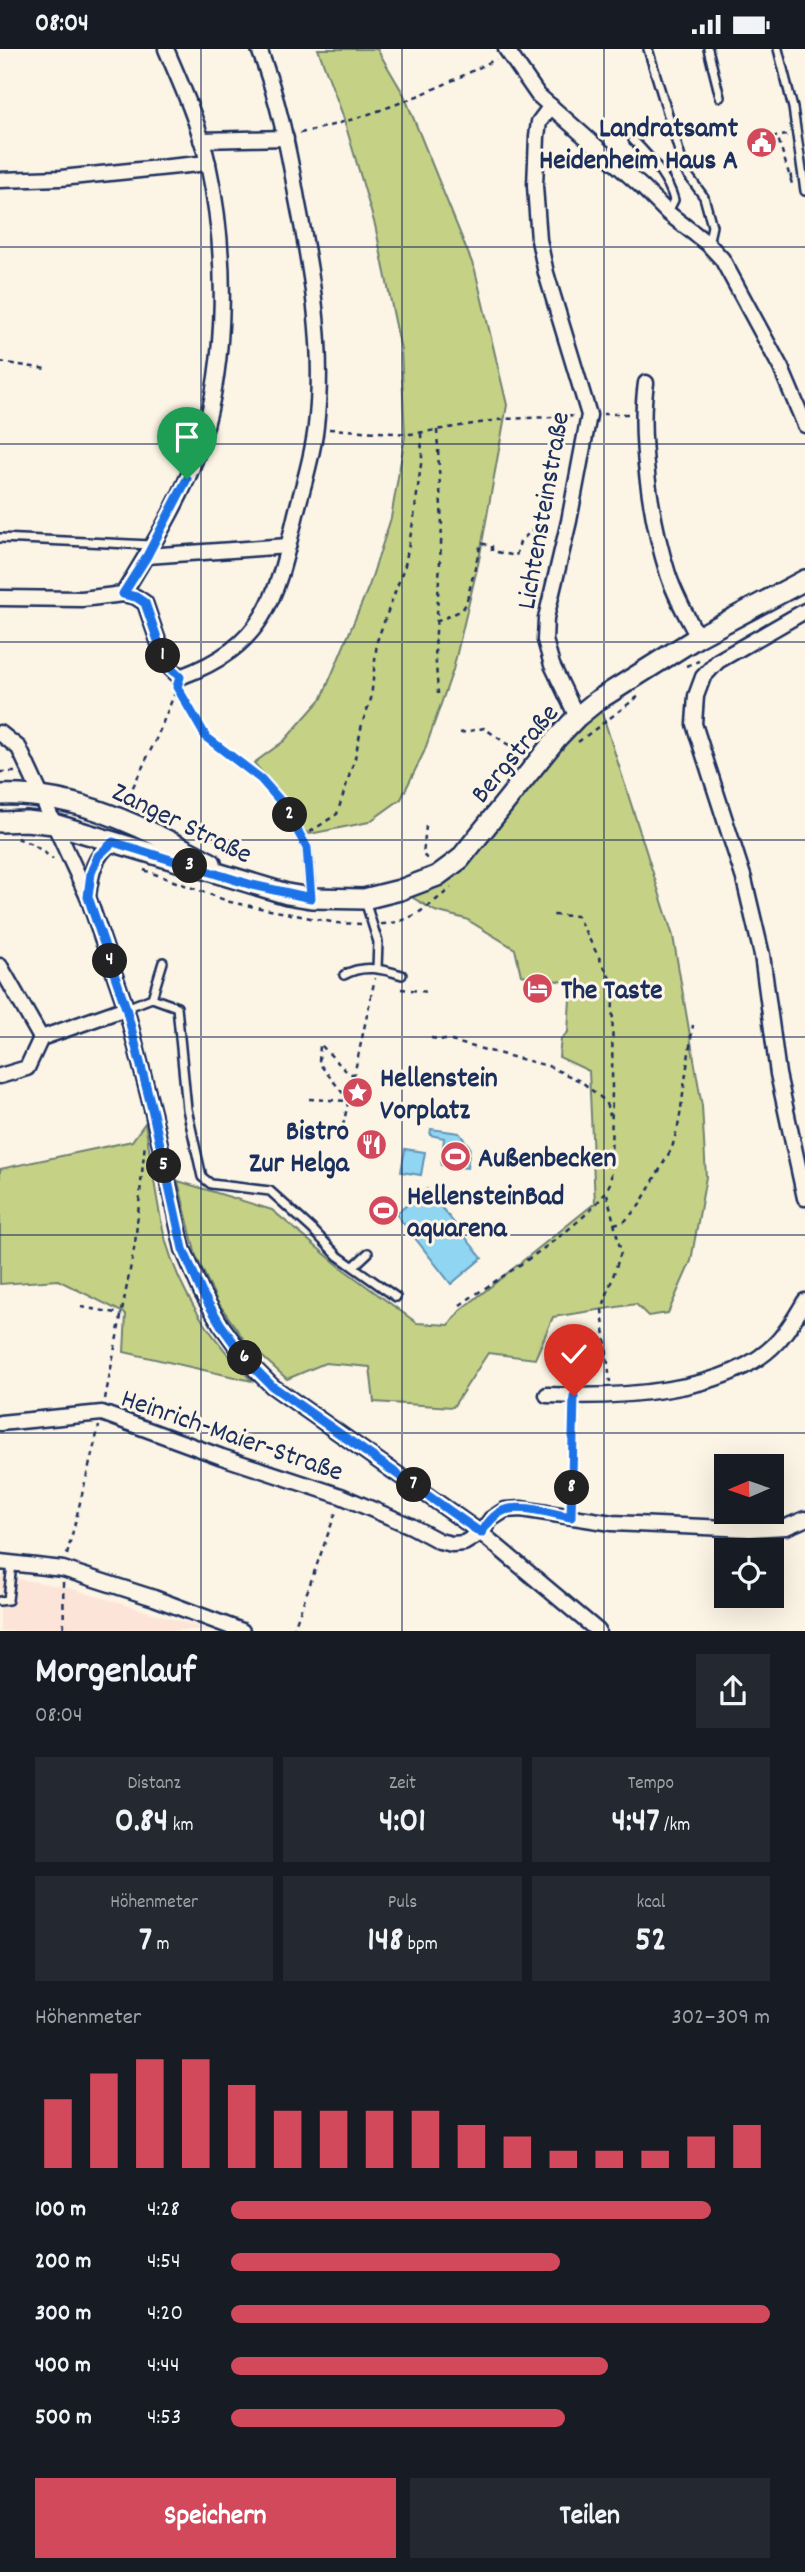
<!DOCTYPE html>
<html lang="de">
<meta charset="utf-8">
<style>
:root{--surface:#171b24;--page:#242831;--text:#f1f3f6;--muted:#9ea1a6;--accent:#d1495b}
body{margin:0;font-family:Dekko,sans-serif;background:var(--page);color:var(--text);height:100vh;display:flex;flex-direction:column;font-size:26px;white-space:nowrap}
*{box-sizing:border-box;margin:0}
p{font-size:23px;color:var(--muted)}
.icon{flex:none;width:38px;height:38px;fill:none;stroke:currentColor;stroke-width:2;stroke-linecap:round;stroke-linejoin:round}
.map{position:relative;height:1582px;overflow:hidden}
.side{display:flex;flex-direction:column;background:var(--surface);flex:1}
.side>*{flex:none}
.needle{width:46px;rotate:268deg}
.buttons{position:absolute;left:714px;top:1405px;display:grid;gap:14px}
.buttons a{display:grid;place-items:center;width:70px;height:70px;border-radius:0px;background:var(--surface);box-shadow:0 7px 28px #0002;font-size:35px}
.pin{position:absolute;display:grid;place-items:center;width:60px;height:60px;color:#fff;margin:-72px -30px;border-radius:50% 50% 50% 0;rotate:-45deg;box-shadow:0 0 7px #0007}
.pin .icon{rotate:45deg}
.km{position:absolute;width:35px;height:35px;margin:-18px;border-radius:50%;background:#222;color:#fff;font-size:19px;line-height:35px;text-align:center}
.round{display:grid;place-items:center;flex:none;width:74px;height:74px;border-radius:0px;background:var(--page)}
.headline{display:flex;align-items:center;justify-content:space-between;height:119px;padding:0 35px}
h1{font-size:38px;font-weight:800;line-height:52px}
.figures{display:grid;grid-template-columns:repeat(3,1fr);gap:10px;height:119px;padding:7px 35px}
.figures div{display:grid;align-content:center;border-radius:0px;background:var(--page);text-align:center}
.figures b{font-size:35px;font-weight:800}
.figures small{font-size:19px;font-weight:400}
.figures p{font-size:19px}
.chart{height:196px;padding:14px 35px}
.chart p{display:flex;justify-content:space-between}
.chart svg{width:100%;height:126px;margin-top:7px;stroke:var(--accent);stroke-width:6}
.button{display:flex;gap:14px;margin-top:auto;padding:14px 35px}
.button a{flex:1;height:80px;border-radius:0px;background:var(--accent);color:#fff;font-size:28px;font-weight:800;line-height:80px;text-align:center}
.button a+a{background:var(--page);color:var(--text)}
ul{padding:0 35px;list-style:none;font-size:23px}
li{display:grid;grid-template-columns:112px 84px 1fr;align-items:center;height:52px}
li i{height:18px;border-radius:9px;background:var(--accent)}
.status{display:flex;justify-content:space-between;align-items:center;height:49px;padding:0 35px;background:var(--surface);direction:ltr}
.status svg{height:19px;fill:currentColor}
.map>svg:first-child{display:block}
.built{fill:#fce5d8}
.green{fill:#c5d286;stroke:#708072;stroke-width:2}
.water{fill:#90d5f2;stroke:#6193b7;stroke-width:2}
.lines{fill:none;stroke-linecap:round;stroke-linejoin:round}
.lane-casing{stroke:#1b2f5e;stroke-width:12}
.street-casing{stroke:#1b2f5e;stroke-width:19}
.secondary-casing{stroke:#1b2f5e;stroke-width:24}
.path{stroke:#1b2f5e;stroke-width:2.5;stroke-dasharray:5 5;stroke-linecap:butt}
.lane{stroke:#fcf5e5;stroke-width:7}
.street{stroke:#fcf5e5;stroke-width:14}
.secondary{stroke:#fcf5e5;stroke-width:19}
.route-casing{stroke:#fff;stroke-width:14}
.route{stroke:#1a73e8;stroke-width:9}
.grid{fill:none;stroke:#1b2f5e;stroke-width:2;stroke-opacity:0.55}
.labels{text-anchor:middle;stroke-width:6;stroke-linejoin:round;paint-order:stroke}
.poi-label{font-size:28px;font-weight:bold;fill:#1b2f5e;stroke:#fcf5e5;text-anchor:start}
.street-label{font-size:28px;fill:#1b2f5e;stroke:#fcf5e5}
</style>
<div class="status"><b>08:04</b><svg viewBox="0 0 49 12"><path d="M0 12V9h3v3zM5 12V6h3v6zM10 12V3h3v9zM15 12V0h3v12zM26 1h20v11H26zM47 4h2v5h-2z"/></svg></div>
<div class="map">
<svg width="805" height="1582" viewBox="0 0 805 1582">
<rect width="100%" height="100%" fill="#fcf5e5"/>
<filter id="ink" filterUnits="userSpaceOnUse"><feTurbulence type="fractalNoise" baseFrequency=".0143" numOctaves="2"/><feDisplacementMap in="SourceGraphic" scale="14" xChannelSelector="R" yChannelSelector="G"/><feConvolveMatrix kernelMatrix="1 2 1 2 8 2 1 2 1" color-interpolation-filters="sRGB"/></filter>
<g filter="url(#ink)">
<polygon class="built" points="0,1527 66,1538 210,1581 0,1582"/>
<g class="green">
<polygon points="318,0 377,0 404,46 475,221 507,356 479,511 453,621 424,703 401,750 369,773 310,785 303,782 286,751 254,714 284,692 322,649 369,537 391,469 405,388 401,301 375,176 342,64"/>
<polygon points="598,651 673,887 702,1057 706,1128 691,1212 668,1264 648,1267 636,1255 553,1268 535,1310 488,1304 453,1358 374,1353 370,1318 325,1314 287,1330 245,1292 217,1252 196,1207 178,1132 272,1161 343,1220 417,1274 449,1276 460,1262 595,1154 589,1022 559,1008 561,990 568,983 571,934 521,926 515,900 466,870 435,862 400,841 437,827"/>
<path d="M145 1074C152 1114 156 1157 167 1196 182 1248 215 1294 252 1332L124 1303 126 1265 58 1231 0 1235V1120L132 1092Z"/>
</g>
<g class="water">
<polygon points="431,1080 459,1084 470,1098 467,1119 441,1116 444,1089 430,1086"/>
<polygon points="405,1100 425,1103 421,1126 401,1123"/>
<polygon points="427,1140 482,1209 451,1235 396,1165"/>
</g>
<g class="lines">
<defs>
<g id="lane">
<polyline points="648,0 685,122 704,148 712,177 708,195"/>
<polyline points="708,0 720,48"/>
<polyline points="778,0 793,59 805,142"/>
<path d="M633 91C649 107 668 128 674 151L668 163"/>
<polyline points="0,489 151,496"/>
<polyline points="292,771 307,799 311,848"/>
<polyline points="365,852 378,893 377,919"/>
<path d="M344 926C363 915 383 920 402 926"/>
<polyline points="152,949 163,913"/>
<polyline points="126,959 152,949 177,958 187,1060 202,1128 211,1135 270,1142 313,1181 338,1207 396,1248"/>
<polyline points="354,1217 368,1204"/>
<polyline points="0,1552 8,1551 12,1515"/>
</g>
<g id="street">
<polyline points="506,0 538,46 641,137 668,164 708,195 722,210 781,319 805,376"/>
<polyline points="551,57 539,73 537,87 535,137 539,191 546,224 589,366 569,472 546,569 545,591 552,616 577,668"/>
<polyline points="201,91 286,89"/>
<polyline points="0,131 61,129 208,114"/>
<path d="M646 334C638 388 651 472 668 525 675 547 687 568 698 588"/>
<polyline points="147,507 288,497"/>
<path d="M123 545 136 548 145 554 166 615 180 628C267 596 276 548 296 465 303 436 313 407 316 377 325 300 312 225 297 150 288 98 278 49 259 0"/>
<path d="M0 549 82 550 123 545C152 497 184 447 201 394 228 308 227 202 208 115 200 77 181 35 166 0"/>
<polyline points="805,562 718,612 703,628 696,647 694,675 744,830 762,906 778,1025 805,1149"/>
<polyline points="0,684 19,699 88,848 126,959 153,1064 183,1200 202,1244 221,1276 247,1312 272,1337 481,1484 598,1582"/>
<path d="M88 847C91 824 94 806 113 793"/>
<polyline points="0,917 41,989"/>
<polyline points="0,1027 27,1019 41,989 126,959"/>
<path d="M547 1346C614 1349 731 1345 778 1292 788 1281 797 1266 805 1252"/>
<polyline points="0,1374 102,1364 222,1408 341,1447 411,1477 439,1492 452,1495 464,1494 481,1484 491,1470 505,1461 521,1460 612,1474 750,1480 786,1478 805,1470"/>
<polyline points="0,1513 63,1520 154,1549 242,1582"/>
</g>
<g id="secondary">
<path d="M0 746C77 743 145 779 211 814"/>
<polyline points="0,773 26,772 54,775 287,845 311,849 364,850 400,841 437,827 460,810 556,690 577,668 598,651 698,588 805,531"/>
</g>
</defs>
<use href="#lane" class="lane-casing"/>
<use href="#street" class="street-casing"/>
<use href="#secondary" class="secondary-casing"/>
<g class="path">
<path d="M300 84C369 69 433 43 496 10"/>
<polyline points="787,86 774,88 778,89 792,135 790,122"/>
<polyline points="0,313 46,320"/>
<polyline points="603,365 632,365"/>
<polyline points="329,380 411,385 504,370 576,367"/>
<polyline points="437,381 442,477 435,600 438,645"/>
<polyline points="436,573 462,561 466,555 481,494 492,497 492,502 516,507 520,493 532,481 536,480 544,510 547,511"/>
<polyline points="686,617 699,612"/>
<polyline points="179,641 206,689 261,730 287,762"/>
<polyline points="460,684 484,679 507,695 527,701"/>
<polyline points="578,693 639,647"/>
<polyline points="0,723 15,723"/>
<polyline points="118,751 131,742 157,688 176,641"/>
<polyline points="426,777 423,806 429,811"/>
<polyline points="310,783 337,765 355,709 362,675 371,650 377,592 405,516 414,468 422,408 421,384"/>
<polyline points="17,789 34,796 53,810"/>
<polyline points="144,821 230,853 336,874 361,875"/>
<path d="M381 875C412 874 428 857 451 839"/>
<polyline points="401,940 429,943"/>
<polyline points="431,989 451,992 548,1017 582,1033 605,1052 610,1066"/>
<polyline points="309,1050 347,1052"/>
<polyline points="349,1052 319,1014 320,995 345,1021 355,1027"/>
<polyline points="343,1077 375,929"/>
<polyline points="607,1145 621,1203 602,1261 610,1333"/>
<polyline points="614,1175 625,1172 639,1157 672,1099 679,1073 693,976"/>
<path d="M460 1256C496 1230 598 1171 611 1132L613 935 577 867 551 866"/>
<polyline points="81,1258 122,1265"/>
<polyline points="105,1350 135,1195 145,1094"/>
<polyline points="572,1455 573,1360"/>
<polyline points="67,1506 99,1377"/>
<polyline points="63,1533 64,1582"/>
<polyline points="293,1582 337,1460"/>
</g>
<use href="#lane" class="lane"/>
<use href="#street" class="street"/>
<use href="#secondary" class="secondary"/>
</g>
</g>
<g class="lines" filter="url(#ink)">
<defs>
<path id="route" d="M187 430 147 507 123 545 136 548 145 554 166 615 180 628 177 638 206 688 261 730 283 755 307 799 311 849 252 836 113 793 98 807 91 824 88 848 126 959 153 1064 183 1200 202 1244 221 1276 247 1312 272 1337 481 1484C487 1475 494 1465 505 1461 524 1455 552 1465 571 1468L574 1347"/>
</defs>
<use href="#route" class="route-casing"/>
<use href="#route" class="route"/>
</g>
<path class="grid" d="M201 0V1582M402 0V1582M604 0V1582M0 198H805M0 395H805M0 593H805M0 791H805M0 988H805M0 1186H805M0 1384H805"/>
<defs>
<symbol id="civic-disc" viewBox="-11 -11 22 22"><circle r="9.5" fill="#d1495b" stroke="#fcf5e5"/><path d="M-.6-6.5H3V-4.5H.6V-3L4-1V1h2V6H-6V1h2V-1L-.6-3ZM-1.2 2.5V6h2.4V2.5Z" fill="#fff"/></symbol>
<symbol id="hotel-disc" viewBox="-11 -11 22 22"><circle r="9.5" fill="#d1495b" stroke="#fcf5e5"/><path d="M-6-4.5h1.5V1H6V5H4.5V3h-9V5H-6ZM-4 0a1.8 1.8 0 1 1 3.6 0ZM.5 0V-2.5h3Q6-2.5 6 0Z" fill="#fff"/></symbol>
<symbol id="sight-disc" viewBox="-11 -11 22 22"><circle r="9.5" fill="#d1495b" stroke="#fcf5e5"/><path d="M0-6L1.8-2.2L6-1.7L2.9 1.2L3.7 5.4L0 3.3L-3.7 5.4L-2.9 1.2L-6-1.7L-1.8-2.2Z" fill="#fff"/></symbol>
<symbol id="restaurant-disc" viewBox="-11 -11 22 22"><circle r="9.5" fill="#d1495b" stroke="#fcf5e5"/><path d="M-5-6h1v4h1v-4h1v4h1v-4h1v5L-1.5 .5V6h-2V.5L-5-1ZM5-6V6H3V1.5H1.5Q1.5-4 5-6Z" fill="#fff"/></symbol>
<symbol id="stadium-disc" viewBox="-11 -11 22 22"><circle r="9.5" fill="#d1495b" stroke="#fcf5e5"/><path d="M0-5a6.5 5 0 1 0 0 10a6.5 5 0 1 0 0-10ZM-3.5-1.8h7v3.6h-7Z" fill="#fff"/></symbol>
</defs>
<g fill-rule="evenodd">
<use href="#civic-disc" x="744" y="76" width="35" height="35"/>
<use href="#hotel-disc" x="520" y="922" width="35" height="35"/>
<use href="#sight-disc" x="340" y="1026" width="35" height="35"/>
<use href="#restaurant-disc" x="354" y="1078" width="35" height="35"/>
<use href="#stadium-disc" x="438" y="1090" width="35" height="35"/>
<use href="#stadium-disc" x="366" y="1144" width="35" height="35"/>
</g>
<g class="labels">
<g class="poi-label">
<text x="738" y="87" text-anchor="end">Landratsamt<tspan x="738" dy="32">Heidenheim Haus A</tspan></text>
<text x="561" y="949">The Taste</text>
<text x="380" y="1037">Hellenstein<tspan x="380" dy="32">Vorplatz</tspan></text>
<text x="349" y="1090" text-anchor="end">Bistro<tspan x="349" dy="32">Zur Helga</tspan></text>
<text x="478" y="1117">Außenbecken</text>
<text x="407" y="1155">HellensteinBad<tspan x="407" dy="32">aquarena</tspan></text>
</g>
<g class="street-label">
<text transform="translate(541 461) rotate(-80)" y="10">Lichtensteinstraße</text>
<text transform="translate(513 703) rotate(-50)" y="10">Bergstraße</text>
<text transform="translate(183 772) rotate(26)" y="10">Zanger Straße</text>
<text transform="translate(233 1384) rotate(19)" y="10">Heinrich-Maier-Straße</text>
</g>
</g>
</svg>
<div class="buttons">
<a><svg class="needle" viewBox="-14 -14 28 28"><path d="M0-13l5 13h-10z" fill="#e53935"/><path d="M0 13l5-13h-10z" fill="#9ea1a6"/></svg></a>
<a><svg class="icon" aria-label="locate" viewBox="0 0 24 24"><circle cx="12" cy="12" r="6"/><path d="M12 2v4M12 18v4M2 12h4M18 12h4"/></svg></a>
</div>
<div class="pin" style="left:187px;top:430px;background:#1e9e55"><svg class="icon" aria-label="arrive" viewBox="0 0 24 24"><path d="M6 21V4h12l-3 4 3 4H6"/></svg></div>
<div class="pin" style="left:574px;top:1347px;background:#d93025"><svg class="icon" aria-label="check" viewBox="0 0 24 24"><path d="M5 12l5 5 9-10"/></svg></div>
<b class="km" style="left:163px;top:607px">1</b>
<b class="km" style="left:290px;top:766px">2</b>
<b class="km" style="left:190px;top:817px">3</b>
<b class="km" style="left:110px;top:912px">4</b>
<b class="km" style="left:164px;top:1117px">5</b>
<b class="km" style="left:245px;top:1309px">6</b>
<b class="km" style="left:414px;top:1436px">7</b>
<b class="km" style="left:572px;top:1439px">8</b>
</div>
<section class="side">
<div class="headline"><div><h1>Morgenlauf</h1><p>08:04</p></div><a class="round"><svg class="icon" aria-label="share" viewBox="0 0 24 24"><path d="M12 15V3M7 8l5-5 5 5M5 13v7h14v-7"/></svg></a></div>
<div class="figures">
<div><p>Distanz</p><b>0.84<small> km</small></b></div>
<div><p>Zeit</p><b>4:01</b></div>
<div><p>Tempo</p><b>4:47<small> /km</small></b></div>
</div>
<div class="figures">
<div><p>Höhenmeter</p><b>7<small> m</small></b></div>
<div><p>Puls</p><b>148<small> bpm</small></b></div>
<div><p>kcal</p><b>52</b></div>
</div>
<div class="chart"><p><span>Höhenmeter</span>302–309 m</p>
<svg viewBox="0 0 160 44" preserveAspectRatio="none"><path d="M5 44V20M15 44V11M25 44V6M35 44V6M45 44V15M55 44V24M65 44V24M75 44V24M85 44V24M95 44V29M105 44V33M115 44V38M125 44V38M135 44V38M145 44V33M155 44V29"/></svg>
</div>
<ul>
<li><b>100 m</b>4:28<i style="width:89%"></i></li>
<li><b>200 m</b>4:54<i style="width:61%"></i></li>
<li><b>300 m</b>4:20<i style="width:100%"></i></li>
<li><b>400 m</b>4:44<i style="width:70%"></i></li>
<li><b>500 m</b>4:53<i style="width:62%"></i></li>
</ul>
<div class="button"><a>Speichern</a><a>Teilen</a></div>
</section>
